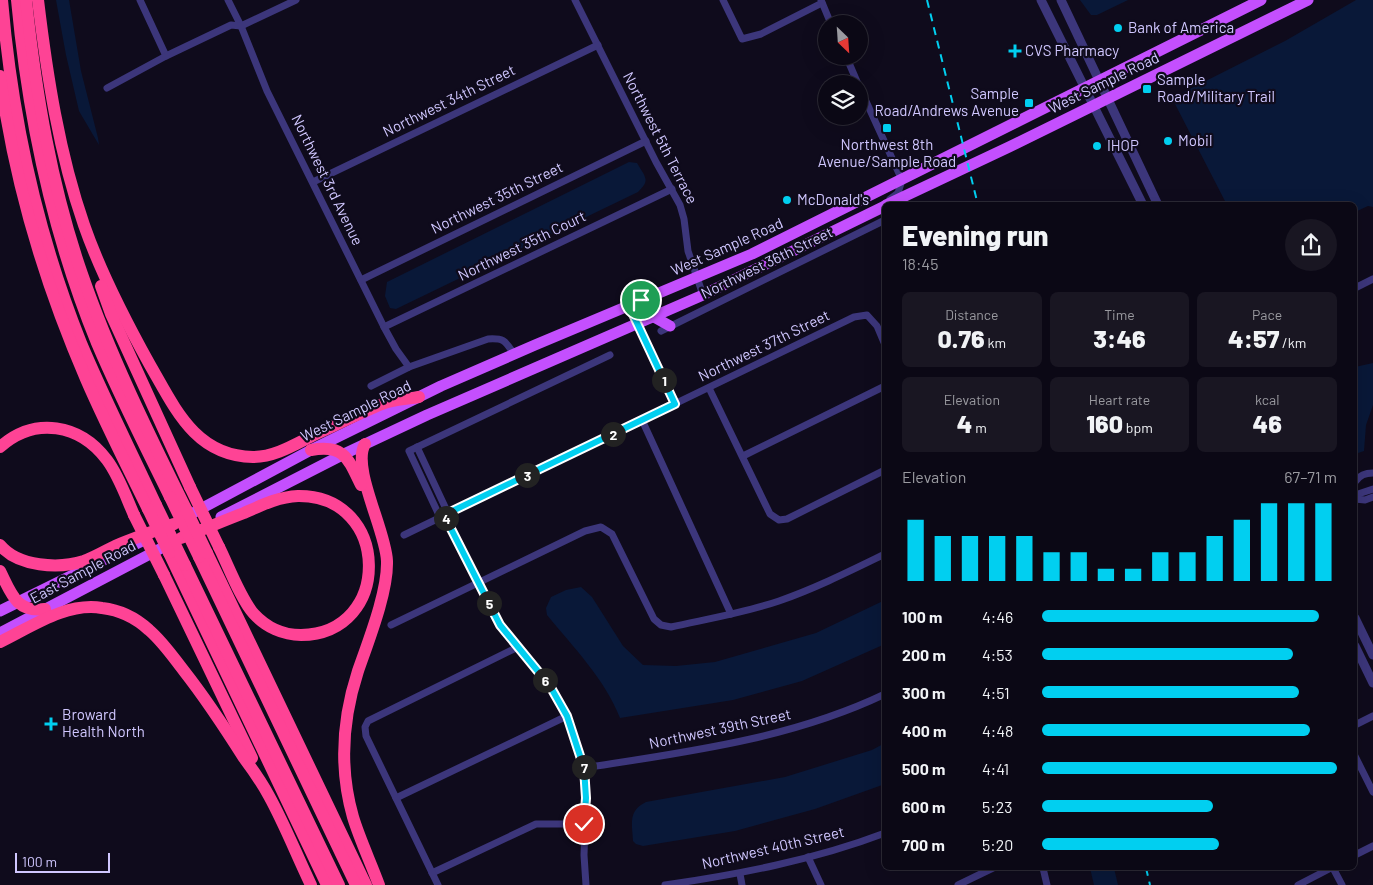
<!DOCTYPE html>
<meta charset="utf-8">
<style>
:root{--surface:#0b0815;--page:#191622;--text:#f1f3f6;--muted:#9a9aa0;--line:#2b2934;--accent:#01cff0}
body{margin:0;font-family:Barlow,sans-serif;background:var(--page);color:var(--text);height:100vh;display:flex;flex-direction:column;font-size:19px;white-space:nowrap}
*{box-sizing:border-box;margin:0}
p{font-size:16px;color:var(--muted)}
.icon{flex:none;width:28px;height:28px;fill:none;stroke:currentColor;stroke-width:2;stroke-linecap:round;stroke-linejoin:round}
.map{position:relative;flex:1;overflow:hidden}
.side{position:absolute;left:882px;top:202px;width:475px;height:668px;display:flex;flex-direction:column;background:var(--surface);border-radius:8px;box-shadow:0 5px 20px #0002,0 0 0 1px var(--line)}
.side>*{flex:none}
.needle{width:32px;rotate:155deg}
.buttons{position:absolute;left:818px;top:15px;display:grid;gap:10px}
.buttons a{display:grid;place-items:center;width:50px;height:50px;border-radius:50%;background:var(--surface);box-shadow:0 5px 20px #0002,0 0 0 1px var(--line);font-size:25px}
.scale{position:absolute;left:15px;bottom:12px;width:95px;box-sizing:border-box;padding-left:5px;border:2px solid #d0c7ff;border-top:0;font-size:14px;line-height:18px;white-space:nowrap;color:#d0c7ff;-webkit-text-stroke:4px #0f0b1c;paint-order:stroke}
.pin{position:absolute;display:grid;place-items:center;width:42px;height:42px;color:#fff;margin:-21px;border:2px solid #fff;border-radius:50%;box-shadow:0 1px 5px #0007}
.km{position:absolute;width:25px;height:25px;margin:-12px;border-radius:50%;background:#222;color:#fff;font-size:14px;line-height:25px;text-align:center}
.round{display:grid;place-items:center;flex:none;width:52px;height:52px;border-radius:26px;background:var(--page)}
.headline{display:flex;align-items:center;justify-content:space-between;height:85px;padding:0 20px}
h1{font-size:28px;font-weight:800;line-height:38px}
.stats{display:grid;grid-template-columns:repeat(3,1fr);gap:8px;height:85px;padding:5px 20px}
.stats div{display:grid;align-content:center;border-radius:8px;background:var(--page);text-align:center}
.stats b{font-size:25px;font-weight:800}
.stats small{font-size:14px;font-weight:400}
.stats p{font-size:14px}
.chart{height:140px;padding:10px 20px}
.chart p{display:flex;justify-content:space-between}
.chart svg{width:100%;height:90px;margin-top:5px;stroke:var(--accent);stroke-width:6}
ul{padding:0 20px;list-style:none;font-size:16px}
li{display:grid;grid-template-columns:80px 60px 1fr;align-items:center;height:38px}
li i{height:12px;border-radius:6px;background:var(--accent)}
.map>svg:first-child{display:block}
.water{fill:#091838}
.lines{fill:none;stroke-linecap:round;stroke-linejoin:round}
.minor{stroke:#3c367b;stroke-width:7}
.tertiary{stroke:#3c367b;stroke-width:9}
.primary{stroke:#c44ffe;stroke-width:11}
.motorway{stroke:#fe4395;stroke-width:12}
.rail{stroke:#01cff0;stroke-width:2;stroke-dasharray:8 6;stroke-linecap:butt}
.motorway-bridge{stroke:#fe4395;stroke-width:12}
.route-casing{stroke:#fff;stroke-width:10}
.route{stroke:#01cff0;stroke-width:6}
.poi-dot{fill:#01cff0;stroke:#0f0b1c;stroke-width:2}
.labels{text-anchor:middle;stroke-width:4.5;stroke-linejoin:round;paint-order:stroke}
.poi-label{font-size:15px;fill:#d0c7ff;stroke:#0f0b1c;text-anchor:start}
.street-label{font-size:15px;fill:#d0c7ff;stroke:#0f0b1c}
</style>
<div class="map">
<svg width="1373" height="885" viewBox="0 0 1373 885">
<rect width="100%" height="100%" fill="#0f0b1c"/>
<g class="water">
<polygon points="56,0 69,0 81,71 98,138 99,145 79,111 66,55"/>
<polygon points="1080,0 1128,0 1097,15 1091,15"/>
<polygon points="1356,0 1373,0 1373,207 1368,206 1355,212 1355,205 1227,205 1174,102 1178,95 1285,41"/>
<path d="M629 162 637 163C645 177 651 180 638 192L396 309 390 308 385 296 387 282Z"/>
<polygon points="1373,363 1373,405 1366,425 1364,451 1355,454 1355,367"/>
<path d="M581 587 592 597 623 646 643 665 676 666 715 662 816 633 885 600V644L802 681 733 700 620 718C605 679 573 647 547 615L546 608 551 597 566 590Z"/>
<path d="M885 743V784L815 809 735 831 643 846 636 844 633 841C632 823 628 811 646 802L785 777 872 750Z"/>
<polygon points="1090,868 1114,868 1118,885 1094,885"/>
</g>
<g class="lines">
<g class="minor">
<polyline points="140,0 166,56"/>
<polyline points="228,0 241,26 267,91 384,327 396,349 409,367"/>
<polyline points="575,0 656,162 680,205 684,219 688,251 703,295"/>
<polyline points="723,0 742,39 761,34 822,3"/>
<polyline points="821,0 831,24"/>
<polyline points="846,56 858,84"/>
<polyline points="859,86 902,180 898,193 890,199"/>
<polyline points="107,88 166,56 231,25 241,26 296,0"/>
<polyline points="313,182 598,45"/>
<polyline points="361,280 646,141"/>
<polyline points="1355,288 1373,279"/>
<polyline points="629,306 675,404"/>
<polyline points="384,327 672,189"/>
<polyline points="661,331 885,220"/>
<path d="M371 386 409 367 488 339C505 338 505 341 514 354"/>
<polyline points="709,388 770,514 779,520 787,519 885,470"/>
<polyline points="642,420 731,614"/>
<polyline points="417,447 446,509 444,515"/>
<polyline points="743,456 885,386"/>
<path d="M1355 482C1360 475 1365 473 1373 473"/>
<polyline points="1355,495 1373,489"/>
<polyline points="1355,499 1365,500 1373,497"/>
<polyline points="404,535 854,317 867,315 877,326 885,345"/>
<path d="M391 625 585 531 601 527 612 534 654 619 661 625 671 627C707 619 744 613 779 601 816 588 850 571 885 554"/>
<polyline points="1355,725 1373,716"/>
<polyline points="1355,756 1373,792"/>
<path d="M584 768C686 752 791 739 885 694"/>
<polyline points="396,798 567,716"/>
<polyline points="1355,855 1373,846"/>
<polyline points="808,857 821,885"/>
<polyline points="1043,868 1047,885"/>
<polyline points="1333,868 1342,885"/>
<polyline points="432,873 536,824 584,824"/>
<polyline points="740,874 742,885"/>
<polyline points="438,885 366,736 365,727 368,721 518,647"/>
<polyline points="586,885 584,855 586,798 584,768 567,716 550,686 500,625 444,515 438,513 409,451 610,355"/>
<path d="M665 885C740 874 814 860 885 833"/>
<polyline points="958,885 993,868"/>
<polyline points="1298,885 1331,868"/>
</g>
<g class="tertiary">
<polyline points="1041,0 1143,205"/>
<polyline points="1061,0 1158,205"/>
<polyline points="1355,618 1373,655"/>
<polyline points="1355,646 1373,683"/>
</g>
<g class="primary">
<polyline points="886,205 1009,147 1308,0"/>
<polyline points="654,317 670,326"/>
<polyline points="193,513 311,450 441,386 535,345 752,254 1261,0"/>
<polyline points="221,517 344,454 427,415 703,295 885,206"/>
<polyline points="0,611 146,539"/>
<polyline points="0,633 173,542"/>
</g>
<g class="motorway">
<path d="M2 0C12 118 37 233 81 343 104 398 131 451 156 505"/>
<path d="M17 0C28 118 52 233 97 343 119 395 145 446 170 497"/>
<path d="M26 0C36 93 51 185 82 274 110 355 148 432 186 509"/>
<path d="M38 0C47 75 59 153 84 225 101 274 125 320 150 365 175 408 195 456 253 457 276 457 297 443 316 434 338 424 360 413 382 404 393 399 407 399 419 397"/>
<path d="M0 76C14 180 44 282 86 379 105 423 127 466 148 509"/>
<polyline points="101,286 111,314 190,487"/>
<path d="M365 444C351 467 386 531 387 561 388 592 368 642 358 671 342 720 339 768 353 817 360 840 371 863 379 885"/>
<path d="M0 447C35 416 80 424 107 460 119 476 126 497 134 515"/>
<path d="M311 450C344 444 348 458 361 485"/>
<path d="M181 538C202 530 223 521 244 513 262 505 278 497 298 496 391 495 393 634 301 635 283 635 266 627 254 614 241 600 228 565 219 547"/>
<path d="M0 545C18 567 59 569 84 561 95 557 105 551 115 546 134 538 154 531 174 524"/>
<polyline points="169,553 327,885"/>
<polyline points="207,553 366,885"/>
<polyline points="199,557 356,885"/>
<polyline points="185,565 339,885"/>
<path d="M0 571C11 593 16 613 45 609"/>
<polyline points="164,575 252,758"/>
<path d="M0 642C31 627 66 602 102 608 120 610 136 618 149 630 163 642 173 657 184 671 206 699 225 728 244 758 253 770 262 783 269 796 285 825 297 856 311 885"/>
</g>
<g class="rail">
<polyline points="927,0 978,205"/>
<polyline points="1146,868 1150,885"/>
</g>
<g class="motorway-bridge">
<polyline points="190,487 219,547"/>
<polyline points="170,497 199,557"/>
<polyline points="156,505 185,565"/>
<polyline points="148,509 169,553"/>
<polyline points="186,509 207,553"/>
<polyline points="134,515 164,575"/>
</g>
</g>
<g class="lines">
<defs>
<polyline id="route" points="584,824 586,798 584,768 567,716 550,686 500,625 444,515 675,404 629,306 641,300"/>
</defs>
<use href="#route" class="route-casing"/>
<use href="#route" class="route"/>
</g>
<g class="poi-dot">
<circle cx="1118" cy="28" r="5"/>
<path d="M1012.5 43.5h5v5h5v5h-5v5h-5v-5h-5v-5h5z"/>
<rect x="1142" y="84" width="10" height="10" rx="2.5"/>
<rect x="1024" y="98" width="10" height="10" rx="2.5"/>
<rect x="882" y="123" width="10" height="10" rx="2.5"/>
<circle cx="1168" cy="141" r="5"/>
<circle cx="1097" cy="146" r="5"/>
<circle cx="787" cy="200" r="5"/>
<path d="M48.5 716.5h5v5h5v5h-5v5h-5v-5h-5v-5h5z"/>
</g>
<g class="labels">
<g class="poi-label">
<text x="1128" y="33">Bank of America</text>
<text x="1025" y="56">CVS Pharmacy</text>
<text x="1157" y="85">Sample<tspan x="1157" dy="17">Road/Military Trail</tspan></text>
<text x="1019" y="99" text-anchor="end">Sample<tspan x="1019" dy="17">Road/Andrews Avenue</tspan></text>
<text x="1178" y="146">Mobil</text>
<text x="887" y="150" text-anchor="middle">Northwest 8th<tspan x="887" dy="17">Avenue/Sample Road</tspan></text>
<text x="1107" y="151">IHOP</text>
<text x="797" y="205">McDonald's</text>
<text x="62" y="720">Broward<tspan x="62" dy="17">Health North</tspan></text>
</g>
<g class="street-label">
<text transform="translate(1104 83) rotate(-26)" y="5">West Sample Road</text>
<text transform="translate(449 101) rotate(-26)" y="5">Northwest 34th Street</text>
<text transform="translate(660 138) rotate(63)" y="5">Northwest 5th Terrace</text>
<text transform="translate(327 180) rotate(64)" y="5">Northwest 3rd Avenue</text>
<text transform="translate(497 198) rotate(-26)" y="5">Northwest 35th Street</text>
<text transform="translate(522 246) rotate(-26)" y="5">Northwest 35th Court</text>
<text transform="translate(727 247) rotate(-24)" y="5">West Sample Road</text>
<text transform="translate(767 263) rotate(-26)" y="5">Northwest 36th Street</text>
<text transform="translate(764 346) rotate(-26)" y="5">Northwest 37th Street</text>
<text transform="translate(356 411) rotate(-26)" y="5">West Sample Road</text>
<text transform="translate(83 572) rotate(-28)" y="5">East Sample Road</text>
<text transform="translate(720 729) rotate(-12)" y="5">Northwest 39th Street</text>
<text transform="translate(773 848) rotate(-13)" y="5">Northwest 40th Street</text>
</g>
</g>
</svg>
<div class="buttons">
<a><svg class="needle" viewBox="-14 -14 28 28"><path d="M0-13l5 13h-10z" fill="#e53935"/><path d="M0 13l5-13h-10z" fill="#9a9aa0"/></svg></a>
<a><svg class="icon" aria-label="layers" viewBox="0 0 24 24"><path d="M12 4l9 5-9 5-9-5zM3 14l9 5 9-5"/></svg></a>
</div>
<div class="scale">100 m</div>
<div class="pin" style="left:641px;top:300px;background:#1e9e55"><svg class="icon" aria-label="arrive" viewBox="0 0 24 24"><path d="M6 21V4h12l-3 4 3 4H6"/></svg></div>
<div class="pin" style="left:584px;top:824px;background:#d93025"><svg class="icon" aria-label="check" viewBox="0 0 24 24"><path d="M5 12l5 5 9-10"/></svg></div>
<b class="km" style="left:664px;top:380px">1</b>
<b class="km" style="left:613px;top:434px">2</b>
<b class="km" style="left:527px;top:475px">3</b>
<b class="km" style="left:446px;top:518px">4</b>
<b class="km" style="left:489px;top:603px">5</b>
<b class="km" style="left:545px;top:680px">6</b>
<b class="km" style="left:584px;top:767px">7</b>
<section class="side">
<div class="headline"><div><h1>Evening run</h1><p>18:45</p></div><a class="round"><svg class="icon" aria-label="share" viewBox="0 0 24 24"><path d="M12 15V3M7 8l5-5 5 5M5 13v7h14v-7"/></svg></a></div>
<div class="stats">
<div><p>Distance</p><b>0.76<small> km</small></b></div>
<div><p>Time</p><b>3:46</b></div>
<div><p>Pace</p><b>4:57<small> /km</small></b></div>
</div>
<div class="stats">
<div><p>Elevation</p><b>4<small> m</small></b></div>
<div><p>Heart rate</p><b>160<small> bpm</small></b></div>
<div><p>kcal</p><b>46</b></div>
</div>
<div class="chart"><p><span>Elevation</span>67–71 m</p>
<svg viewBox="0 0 160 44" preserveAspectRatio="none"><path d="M5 44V14M15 44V22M25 44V22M35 44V22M45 44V22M55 44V30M65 44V30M75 44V38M85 44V38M95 44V30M105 44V30M115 44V22M125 44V14M135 44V6M145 44V6M155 44V6"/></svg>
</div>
<ul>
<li><b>100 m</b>4:46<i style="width:94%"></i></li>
<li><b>200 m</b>4:53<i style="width:85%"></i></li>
<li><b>300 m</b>4:51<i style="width:87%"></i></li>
<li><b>400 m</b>4:48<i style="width:91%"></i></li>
<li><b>500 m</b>4:41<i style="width:100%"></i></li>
<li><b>600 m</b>5:23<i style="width:58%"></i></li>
<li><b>700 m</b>5:20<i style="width:60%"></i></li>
</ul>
</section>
</div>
